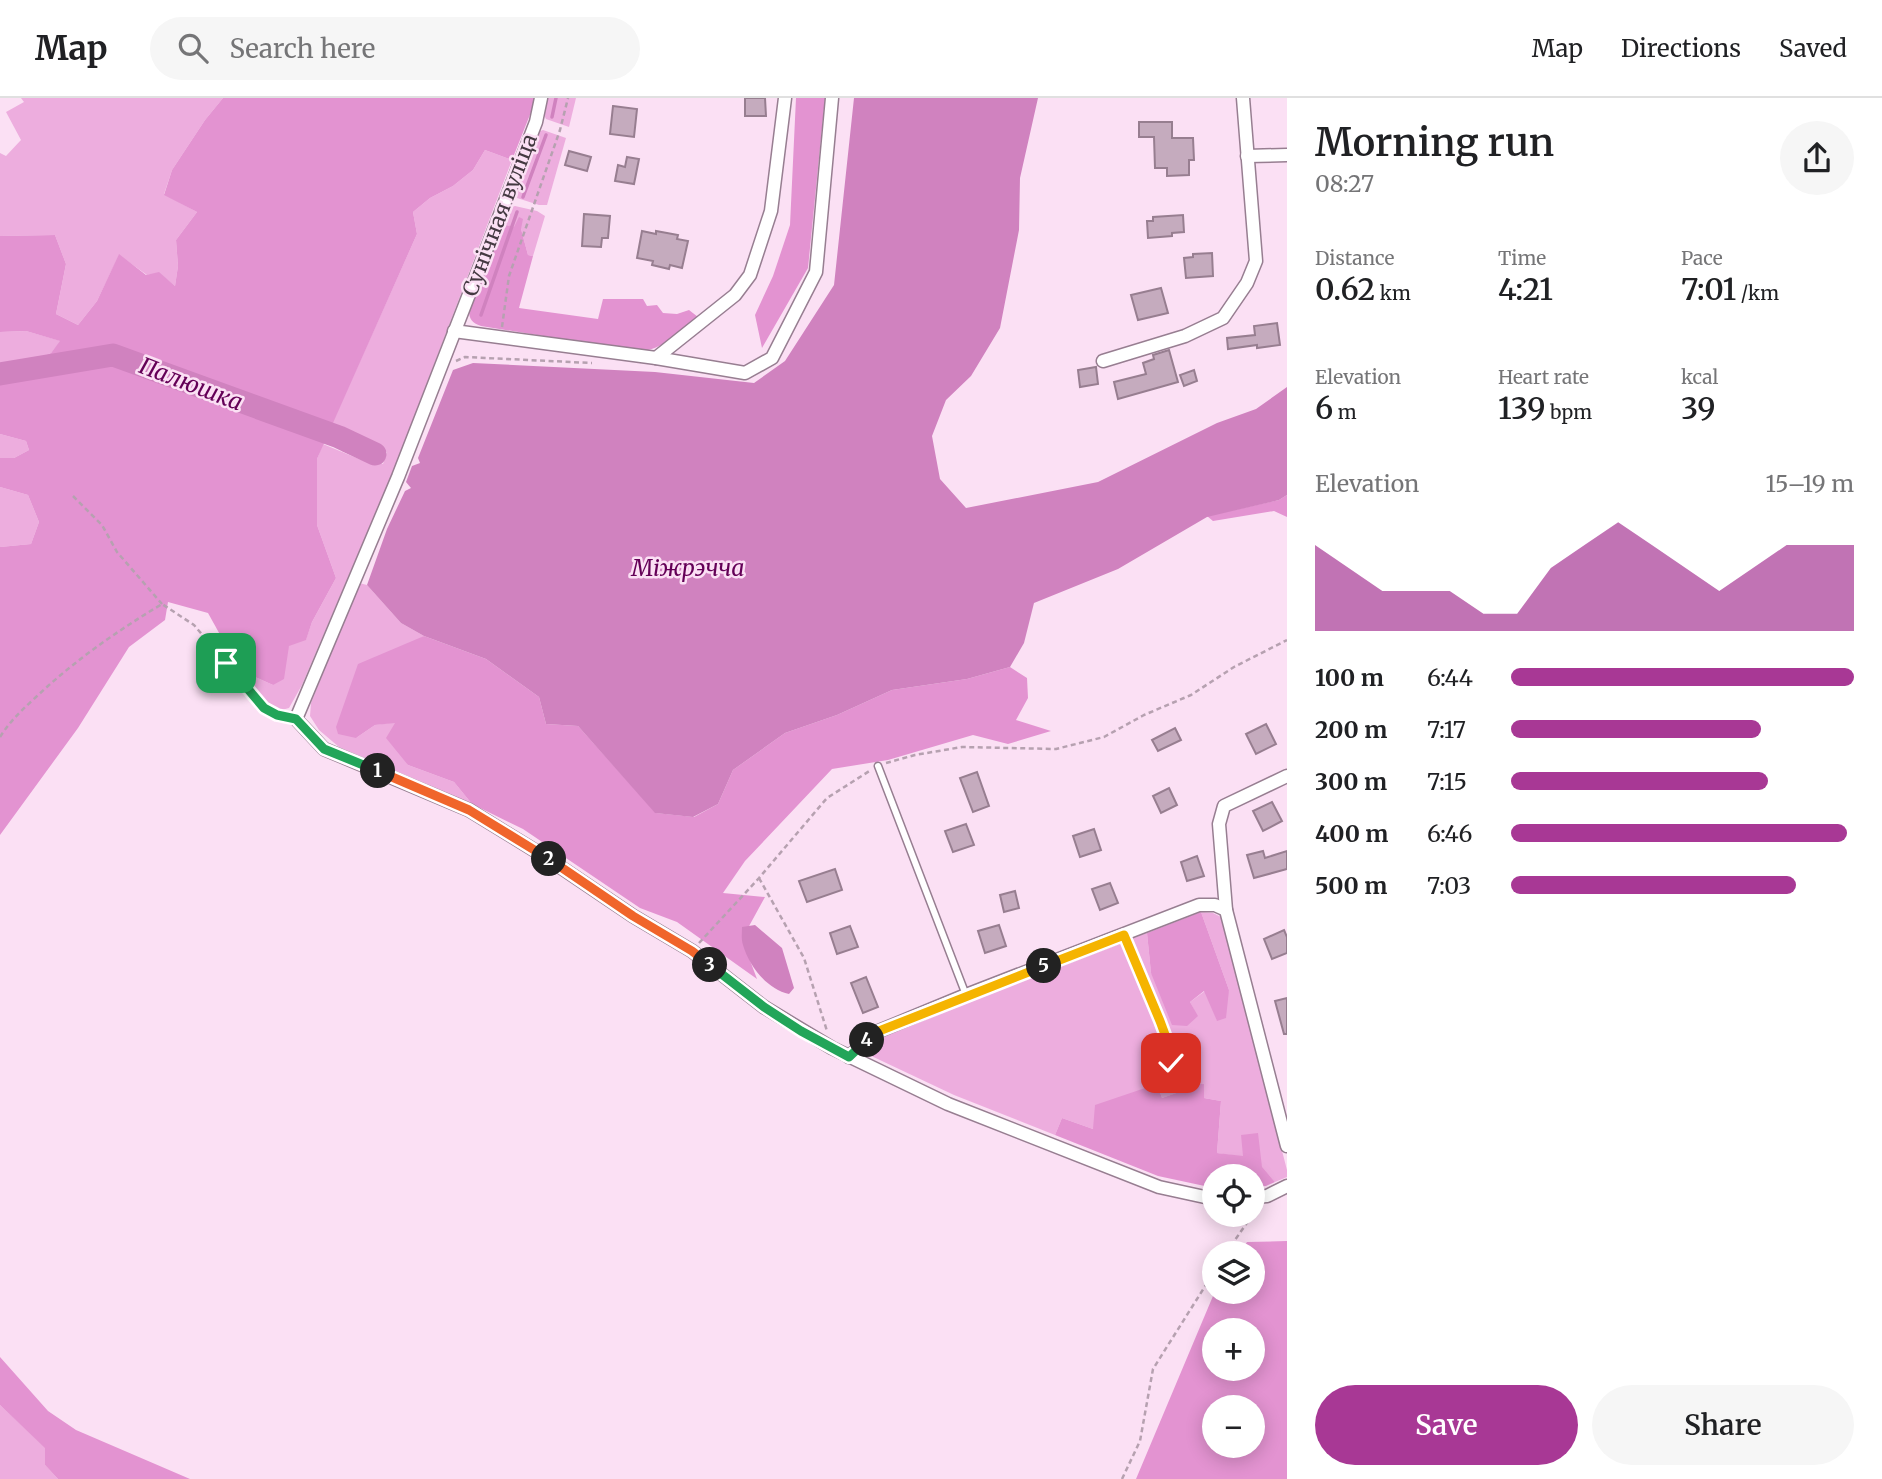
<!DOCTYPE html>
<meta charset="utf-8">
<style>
:root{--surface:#fff;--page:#f6f6f6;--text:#202124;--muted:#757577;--line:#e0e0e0;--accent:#a83895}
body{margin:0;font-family:Merriweather,serif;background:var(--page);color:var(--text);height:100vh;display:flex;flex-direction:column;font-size:26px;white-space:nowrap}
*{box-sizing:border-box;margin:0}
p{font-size:23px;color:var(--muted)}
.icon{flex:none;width:38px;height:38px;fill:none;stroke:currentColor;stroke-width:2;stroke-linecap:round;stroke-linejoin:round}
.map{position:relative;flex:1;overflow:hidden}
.sheet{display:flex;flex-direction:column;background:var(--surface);width:595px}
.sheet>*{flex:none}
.fabs{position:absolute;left:1202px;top:1066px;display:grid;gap:14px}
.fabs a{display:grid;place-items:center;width:63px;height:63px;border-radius:50%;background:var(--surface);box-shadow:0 4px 18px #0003;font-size:35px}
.pin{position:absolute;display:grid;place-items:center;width:60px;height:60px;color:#fff;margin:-30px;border-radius:14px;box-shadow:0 4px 10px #0006}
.km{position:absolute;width:35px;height:35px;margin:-18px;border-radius:50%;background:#222;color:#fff;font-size:19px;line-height:35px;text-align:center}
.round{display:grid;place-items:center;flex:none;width:74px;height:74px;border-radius:37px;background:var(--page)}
.overview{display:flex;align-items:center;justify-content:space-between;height:119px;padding:0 28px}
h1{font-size:38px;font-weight:600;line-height:52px}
.stats{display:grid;grid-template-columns:repeat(3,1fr);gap:10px;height:119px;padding:7px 28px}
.stats div{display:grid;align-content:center}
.stats b{font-size:30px;font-weight:600}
.stats small{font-size:19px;font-weight:400}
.stats p{font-size:19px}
.chart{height:196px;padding:14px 28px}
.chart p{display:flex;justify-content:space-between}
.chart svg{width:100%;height:126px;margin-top:7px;fill:var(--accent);opacity:.7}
.primary-button{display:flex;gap:14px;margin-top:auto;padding:14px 28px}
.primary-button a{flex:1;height:80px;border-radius:42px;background:var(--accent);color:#fff;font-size:28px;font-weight:600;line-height:80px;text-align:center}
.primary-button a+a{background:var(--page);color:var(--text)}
ul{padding:0 28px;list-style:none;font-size:23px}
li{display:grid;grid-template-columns:112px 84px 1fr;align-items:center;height:52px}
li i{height:18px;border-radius:9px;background:var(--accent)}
header{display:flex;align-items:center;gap:42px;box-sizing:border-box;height:98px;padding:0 35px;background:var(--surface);border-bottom:2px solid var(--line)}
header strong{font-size:33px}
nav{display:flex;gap:38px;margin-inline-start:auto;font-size:24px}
.search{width:490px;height:63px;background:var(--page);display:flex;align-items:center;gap:18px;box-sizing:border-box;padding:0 24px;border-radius:38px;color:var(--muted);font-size:26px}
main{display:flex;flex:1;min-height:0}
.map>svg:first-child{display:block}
.green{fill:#edadde}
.forest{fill:#e393d1;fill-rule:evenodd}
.water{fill:#d082bf}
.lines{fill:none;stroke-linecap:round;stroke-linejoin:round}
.stream{stroke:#d082bf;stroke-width:3.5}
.river{stroke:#d082bf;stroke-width:23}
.building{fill:#c5abbe;stroke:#977e90;stroke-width:2}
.service-casing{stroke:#977e91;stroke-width:9}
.minor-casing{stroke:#977e91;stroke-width:15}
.path{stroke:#b6a1b0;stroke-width:2.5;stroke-dasharray:5 3.5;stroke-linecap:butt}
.service{stroke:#fff;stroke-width:6}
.minor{stroke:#fff;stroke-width:12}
.split-1-casing{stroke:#fff;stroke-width:14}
.split-2-casing{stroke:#fff;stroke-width:14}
.split-3-casing{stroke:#fff;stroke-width:14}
.split-4-casing{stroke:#fff;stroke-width:14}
.split-5-casing{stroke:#fff;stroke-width:14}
.split-6-casing{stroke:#fff;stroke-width:14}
.split-1{stroke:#22a559;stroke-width:9}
.split-2{stroke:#f0652b;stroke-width:9}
.split-3{stroke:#f0652b;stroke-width:9}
.split-4{stroke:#22a559;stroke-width:9}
.split-5{stroke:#f5b400;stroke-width:9}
.split-6{stroke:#f5b400;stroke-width:9}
.labels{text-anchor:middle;stroke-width:5;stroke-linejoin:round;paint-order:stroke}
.street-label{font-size:21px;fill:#443941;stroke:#fbe0f4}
.water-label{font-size:23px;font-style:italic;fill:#640057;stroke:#fbe0f4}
</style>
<header>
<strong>Map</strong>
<div class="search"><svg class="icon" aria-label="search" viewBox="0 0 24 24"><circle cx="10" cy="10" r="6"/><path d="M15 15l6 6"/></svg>Search here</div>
<nav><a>Map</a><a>Directions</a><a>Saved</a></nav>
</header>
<main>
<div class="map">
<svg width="1287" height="1381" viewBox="0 0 1287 1381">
<rect width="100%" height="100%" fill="#fbe0f4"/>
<g class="green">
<polygon points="21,0 223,0 205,22 172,72 164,96 197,114 176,142 178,168 175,188 159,175 147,177 119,157 97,203 78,227 56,216 66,166 55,137 0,138 0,55 6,58 21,42 6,14 24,4"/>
<polygon points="547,0 576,0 569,29 546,21 544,17"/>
<polygon points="543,32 566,40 547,107 539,107 517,100 515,96 538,34"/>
<path d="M485 52 512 62 393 374 302 587 289 610 278 613C262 605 247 591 242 573L273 587 289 547 306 541 312 524 336 480 317 427V361L323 346 364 363 373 362 383 366 387 354 378 350 373 344 331 328 417 136 413 114 430 100 453 88 473 72Z"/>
<polygon points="515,108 537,113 545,118 533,158 528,157 521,131 503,126 509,110"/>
<polygon points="26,233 61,243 51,255 0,276 0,234"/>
<polygon points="0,336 26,343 29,352 14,360 0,360"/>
<polygon points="0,389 28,397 39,424 31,446 0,449"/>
<polygon points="359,485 367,487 401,525 424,538 412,545 356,640 375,627 396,624 408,667 454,684 472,706 339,649 319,632 310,618 311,605"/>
<path d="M1201 814 1213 815 1221 819 1287 1072V1079L1275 1084C1255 1061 1247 1059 1217 1055L1221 1003 1204 1000V986L1162 1000 1157 986 1093 1031 1062 1020 1055 1037 954 997 865 955 877 939 968 903 1147 835 1151 875 1197 918 1190 904 1205 893 1217 922 1229 892Z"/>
<polygon points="0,1307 46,1350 45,1367 58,1381 0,1381"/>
</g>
<g class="forest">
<polygon points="223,0 534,0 533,9 512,62 485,52 473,72 453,88 430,100 413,114 417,136 317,361 317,427 336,480 312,524 306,542 289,548 284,581 273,587 242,573 233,560 208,515 168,504 165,522 129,549 78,630 0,737 0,449 31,446 39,424 28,397 0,389 0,360 14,360 29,352 26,343 0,336 0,276 51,255 60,243 26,233 0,234 0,138 55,137 66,166 56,216 78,227 97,203 119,156 146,177 159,174 175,188 178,168 176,142 197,114 164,97 172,72 205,22"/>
<polygon points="796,0 825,0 808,170 762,250 755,217 773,178 790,127"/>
<path d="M519 119 523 121 521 131 528 157 533 158 519 210 598 221 603 201H643L647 208 657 207 663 215 677 216 689 212 698 219C679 234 662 254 636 253L481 228C472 225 469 221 469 212L503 126 514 129Z"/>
<polygon points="1287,397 1287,419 1274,413 1213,423 1207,418 1279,402"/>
<polygon points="424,538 486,561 539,599 546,626 578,628 656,715 694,719 718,706 733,672 785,635 837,617 892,592 967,581 1010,569 1027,580 1028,600 1016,622 1051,633 1008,646 973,637 888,662 832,671 745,763 723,795 765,799 742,841 757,881 677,824 640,810 523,731 472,706 454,684 408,667 386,640 395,625 375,627 356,640 338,636 336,629 358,566"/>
<polygon points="1201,814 1229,892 1226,920 1217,923 1204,893 1190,904 1198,918 1187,928 1172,927 1151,875 1147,835"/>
<polygon points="1157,986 1162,1000 1185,992 1188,986 1204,986 1204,1000 1221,1003 1217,1055 1243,1058 1241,1037 1258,1035 1262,1069 1275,1084 1266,1088 1253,1089 1253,1078 1214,1078 1214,1090 1158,1078 1055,1037 1062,1020 1093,1031 1095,1007"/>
<path d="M1287 1143V1381H1136L1213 1198 1216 1194H1253V1155H1240L1247 1144ZM1214 1232H1253V1270H1214ZM1214 1309H1253V1348H1214Z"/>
<polygon points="0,1259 48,1313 76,1332 190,1381 58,1381 45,1367 45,1350 0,1307"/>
</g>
<g class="water">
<polygon points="854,0 1038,0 1020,80 1019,132 1000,230 971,278 946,302 932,338 940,381 966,410 1098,384 1217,325 1256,311 1287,289 1287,397 1279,402 1207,419 1118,471 1034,505 1024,545 1010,569 967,581 892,592 837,617 785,635 733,672 718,706 693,719 655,715 578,628 546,626 539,599 486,561 424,538 401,525 367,487 387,431 405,393 411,390 406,384 412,368 420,365 418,360 453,272 473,265 655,274 754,285 785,263 834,187"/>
<polygon points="350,335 374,344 378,350 373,362 365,363 342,353 339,339"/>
<path d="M755 827 782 850 794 890 789 896C767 891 749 868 743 847 741 841 742 835 742 829Z"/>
</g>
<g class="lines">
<g class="stream">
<polyline points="552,19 556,0"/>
<polyline points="523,99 546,37"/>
<polyline points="481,217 517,114"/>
</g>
<polyline class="river" points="0,276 113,257 339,339 375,356"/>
</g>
<g class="building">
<polygon points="745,0 765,0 766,18 745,18"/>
<polygon points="613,8 637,11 634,39 610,36"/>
<polygon points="1139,24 1172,24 1172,40 1193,40 1194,62 1189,62 1189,77 1167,78 1167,70 1155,70 1154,39 1139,39"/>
<polygon points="569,53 591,59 587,73 565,67"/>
<polygon points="627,59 639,61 634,86 615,83 618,67 625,69"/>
<polygon points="584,116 610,118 608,140 602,140 601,149 582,148"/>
<polygon points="1183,117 1184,134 1172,135 1172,138 1148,140 1147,123 1153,123 1153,119"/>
<polygon points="642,133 656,136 656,133 678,137 677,141 688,143 682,170 670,167 669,171 652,167 653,163 637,160"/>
<polygon points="1212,155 1213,178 1186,180 1184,160 1193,159 1193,156"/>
<polygon points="1161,190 1168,215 1138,222 1131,197"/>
<polygon points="1277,225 1280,247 1257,250 1257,247 1228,251 1227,240 1255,237 1254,228"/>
<polygon points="1169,252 1178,284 1118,301 1114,284 1146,276 1143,265 1154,261 1153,257"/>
<polygon points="1096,269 1098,286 1080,289 1078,272"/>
<polygon points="1194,272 1197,283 1184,288 1180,277"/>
<polygon points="1266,626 1276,646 1256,656 1246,636"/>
<polygon points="1175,630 1181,642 1158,653 1152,642"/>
<polygon points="977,674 989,708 973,714 960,680"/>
<polygon points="1169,690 1177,707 1161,715 1153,698"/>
<polygon points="1272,704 1282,723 1263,733 1253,713"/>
<polygon points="966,726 974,747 953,754 945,733"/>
<polygon points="1094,731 1101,752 1080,759 1073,738"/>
<polygon points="1263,753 1265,760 1287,753 1287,771 1254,780 1247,757"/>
<polygon points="1197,758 1204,778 1187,783 1181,764"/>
<polygon points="835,771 842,792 807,804 799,783"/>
<polygon points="1110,785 1118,805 1100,812 1092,791"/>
<polygon points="1015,793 1019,810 1004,814 1000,797"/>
<polygon points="999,827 1006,848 985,855 978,833"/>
<polygon points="850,828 858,849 837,856 830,835"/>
<polygon points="1284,832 1287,839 1287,855 1272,861 1264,841"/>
<polygon points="866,879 878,909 863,915 851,885"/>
<polygon points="1287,900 1287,936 1284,936 1275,903"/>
</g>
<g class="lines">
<defs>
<g id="service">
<polyline points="878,668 966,897"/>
<polyline points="1124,837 1170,949 1171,965 1169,987"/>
</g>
<g id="minor">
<polyline points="541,0 536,24 398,379 296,621 324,651 469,712 547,760 633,818 692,853 764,909 832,950 948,1006 1159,1089 1214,1101"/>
<polyline points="1247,58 1287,57"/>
<polyline points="454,233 656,260 735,197 750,177 771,113 785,0"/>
<polyline points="656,260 745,275 772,260 816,174 832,0"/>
<polyline points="1103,263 1185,238 1223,220 1247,185 1256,163 1243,0"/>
<polyline points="1287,678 1224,708 1219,726 1226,812 1287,1048"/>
<polyline points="849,959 874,935 966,897 1199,807 1215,807 1226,812"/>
<polyline points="1253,1099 1267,1098 1287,1088"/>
</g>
</defs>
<use href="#service" class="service-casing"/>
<use href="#minor" class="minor-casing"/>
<g class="path">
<polyline points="502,229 509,178 560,32 568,0"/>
<polyline points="456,263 465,259 592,265"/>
<polyline points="73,398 102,427 117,454 162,506"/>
<path d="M0 639C10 623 22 612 36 599 74 563 117 533 162 506L194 527 264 610 277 617 286 619"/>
<polyline points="886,665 915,657 962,649 1056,651 1104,639 1144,617 1191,597 1234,569 1287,542"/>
<polyline points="759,780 804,860 827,933"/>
<polyline points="699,845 759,780 827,700 871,672"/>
<polyline points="1226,1155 1253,1116"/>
<polyline points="1122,1381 1140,1343 1153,1271 1214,1174"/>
</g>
<use href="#service" class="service"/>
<use href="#minor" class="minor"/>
</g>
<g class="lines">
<defs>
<polyline id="split-1" points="226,565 264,610 277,617 296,621 324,651 378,673"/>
<polyline id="split-2" points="378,673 469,712 549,761"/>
<polyline id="split-3" points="549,761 633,818 692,853 710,867"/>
<polyline id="split-4" points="710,867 764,909 801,933 849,959 867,942"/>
<polyline id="split-5" points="867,942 874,935 1044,868"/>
<polyline id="split-6" points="1044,868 1124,837 1160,923 1170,950 1171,965"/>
</defs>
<use href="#split-1" class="split-1-casing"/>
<use href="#split-2" class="split-2-casing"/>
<use href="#split-3" class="split-3-casing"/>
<use href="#split-4" class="split-4-casing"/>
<use href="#split-5" class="split-5-casing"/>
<use href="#split-6" class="split-6-casing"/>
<use href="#split-1" class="split-1"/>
<use href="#split-2" class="split-2"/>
<use href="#split-3" class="split-3"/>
<use href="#split-4" class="split-4"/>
<use href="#split-5" class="split-5"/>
<use href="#split-6" class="split-6"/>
</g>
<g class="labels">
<g class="street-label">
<text transform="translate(500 117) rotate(-69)" y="7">Сунічная вуліца</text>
</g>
<g class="water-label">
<text transform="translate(191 286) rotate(21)" y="8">Палюшка</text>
<text x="688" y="478">Міжрэчча</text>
</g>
</g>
</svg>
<div class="fabs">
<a><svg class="icon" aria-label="locate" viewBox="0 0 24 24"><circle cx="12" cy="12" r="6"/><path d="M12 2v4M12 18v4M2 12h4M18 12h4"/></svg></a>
<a><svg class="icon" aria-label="layers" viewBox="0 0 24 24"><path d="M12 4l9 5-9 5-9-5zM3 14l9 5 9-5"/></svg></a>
<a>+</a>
<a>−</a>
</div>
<div class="pin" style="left:226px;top:565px;background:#1e9e55"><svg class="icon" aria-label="arrive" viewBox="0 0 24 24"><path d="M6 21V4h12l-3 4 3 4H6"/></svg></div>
<div class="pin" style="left:1171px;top:965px;background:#d93025"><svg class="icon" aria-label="check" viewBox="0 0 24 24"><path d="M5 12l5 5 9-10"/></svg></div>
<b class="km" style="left:378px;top:673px">1</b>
<b class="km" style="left:549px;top:761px">2</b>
<b class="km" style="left:710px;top:867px">3</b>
<b class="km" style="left:867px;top:942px">4</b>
<b class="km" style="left:1044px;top:868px">5</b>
</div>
<section class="sheet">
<div class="overview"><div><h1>Morning run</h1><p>08:27</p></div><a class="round"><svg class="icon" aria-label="share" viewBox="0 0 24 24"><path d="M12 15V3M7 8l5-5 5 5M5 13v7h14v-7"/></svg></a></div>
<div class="stats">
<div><p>Distance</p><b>0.62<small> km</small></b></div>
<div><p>Time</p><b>4:21</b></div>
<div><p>Pace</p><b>7:01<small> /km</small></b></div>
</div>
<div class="stats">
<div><p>Elevation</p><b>6<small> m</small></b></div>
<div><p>Heart rate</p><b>139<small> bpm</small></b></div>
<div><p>kcal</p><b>39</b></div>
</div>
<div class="chart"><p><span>Elevation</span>15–19 m</p>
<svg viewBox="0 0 160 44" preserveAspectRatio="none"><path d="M0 44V14L10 22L20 30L30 30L40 30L50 38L60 38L70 22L80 14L90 6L100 14L110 22L120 30L130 22L140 14L150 14L160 14V44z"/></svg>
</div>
<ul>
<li><b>100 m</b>6:44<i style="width:100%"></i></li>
<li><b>200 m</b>7:17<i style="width:73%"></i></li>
<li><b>300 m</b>7:15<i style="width:75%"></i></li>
<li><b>400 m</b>6:46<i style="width:98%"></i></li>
<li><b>500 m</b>7:03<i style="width:83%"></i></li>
</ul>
<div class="primary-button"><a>Save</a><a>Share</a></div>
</section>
</main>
